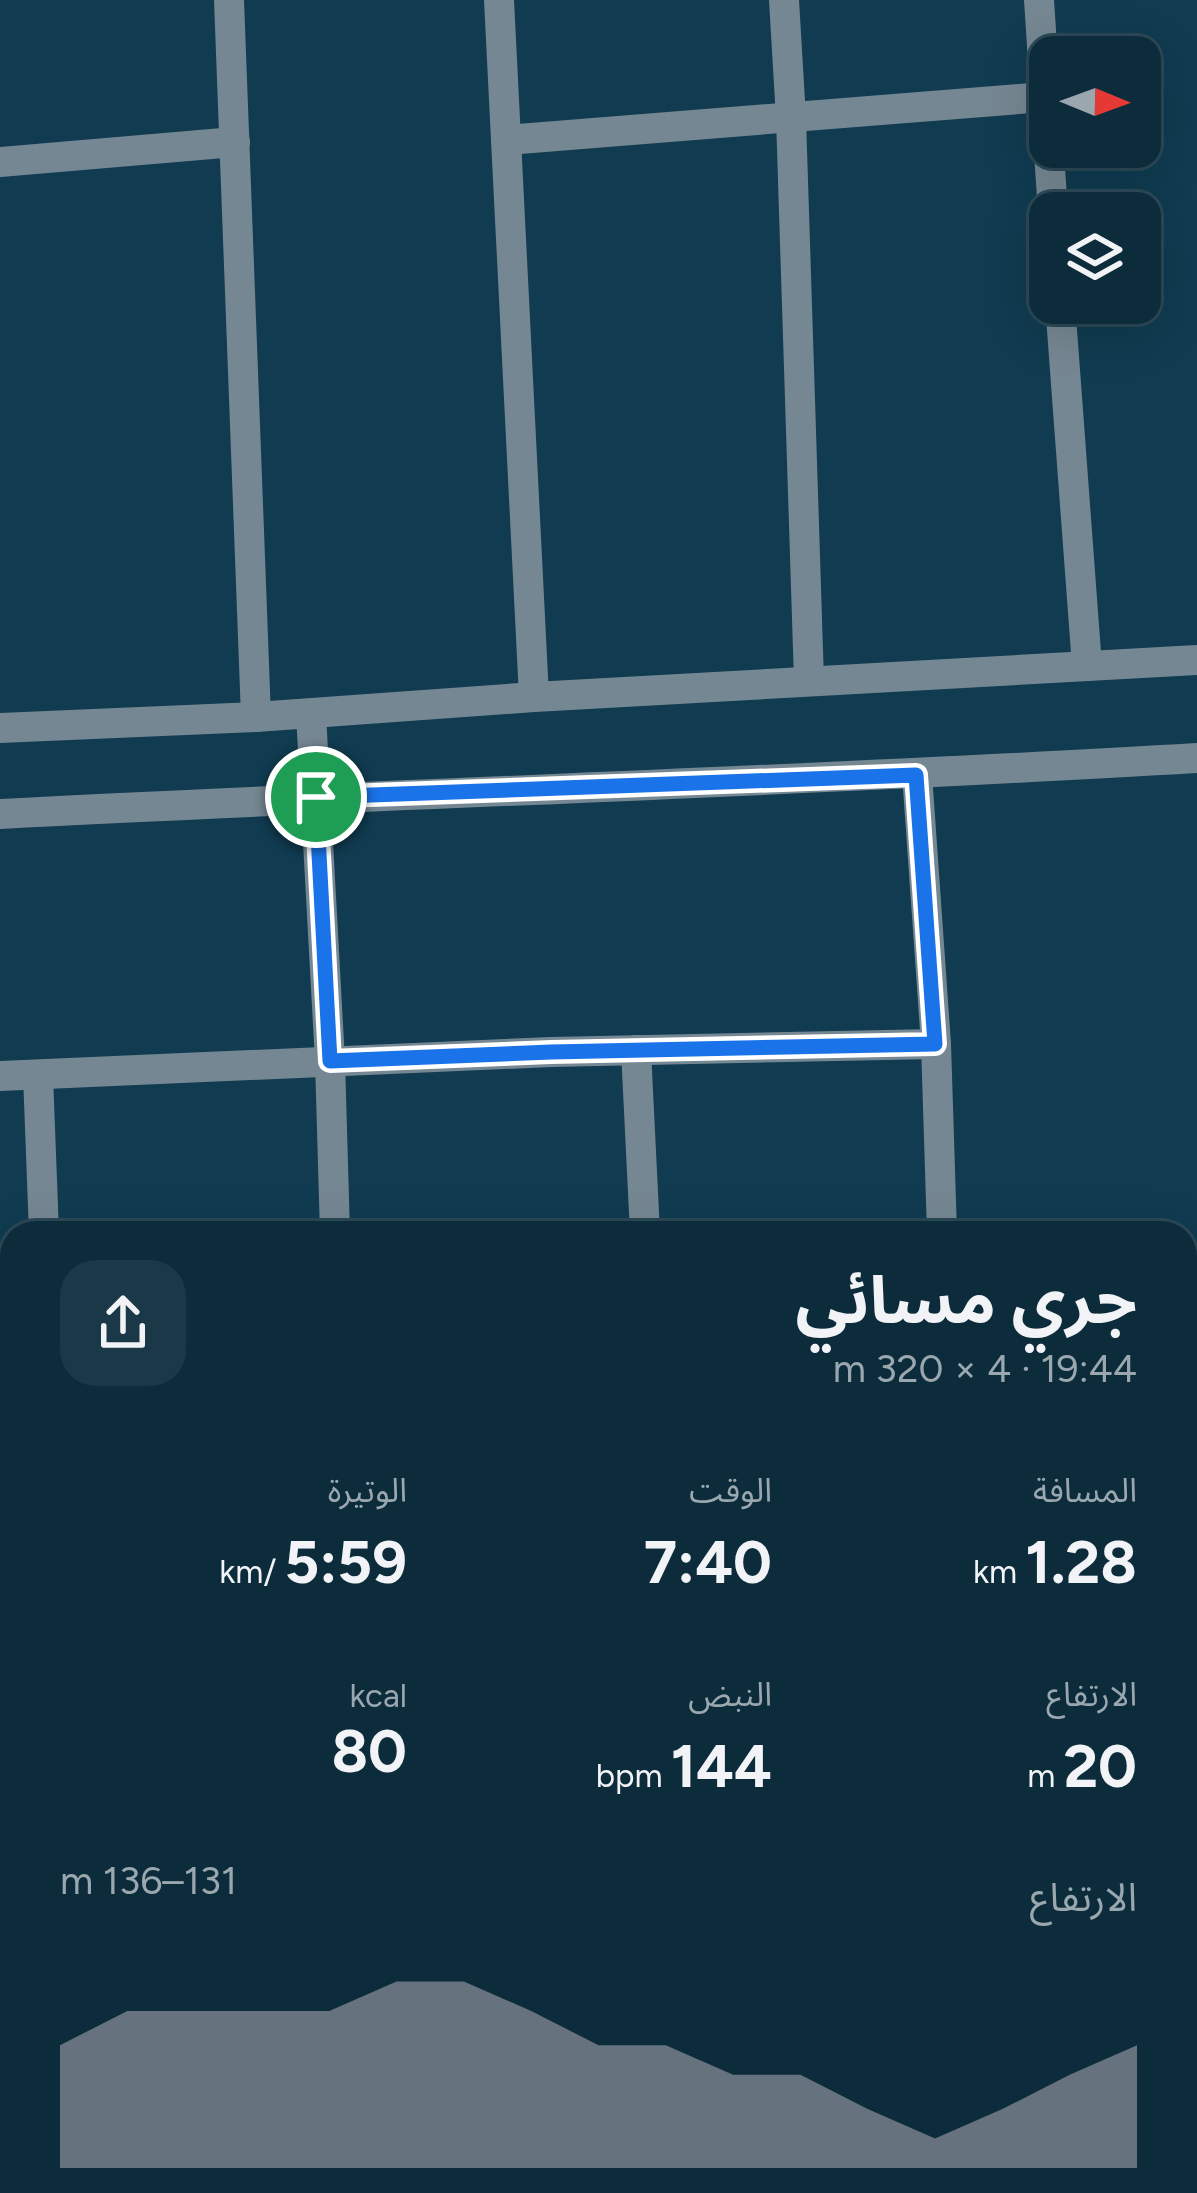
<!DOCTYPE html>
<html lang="ar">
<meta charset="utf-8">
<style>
:root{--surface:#0c2c3c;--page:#1a3847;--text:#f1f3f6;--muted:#9aa7af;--line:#2c4856;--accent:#8c9099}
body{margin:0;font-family:Figtree,"Noto Sans Arabic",sans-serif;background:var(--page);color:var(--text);direction:rtl;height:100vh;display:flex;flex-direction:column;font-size:45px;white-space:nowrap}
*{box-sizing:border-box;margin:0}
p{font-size:39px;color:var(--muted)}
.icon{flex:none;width:66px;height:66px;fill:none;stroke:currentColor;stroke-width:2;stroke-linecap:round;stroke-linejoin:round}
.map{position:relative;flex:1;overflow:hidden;direction:ltr}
.sheet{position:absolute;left:0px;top:1221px;width:1197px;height:972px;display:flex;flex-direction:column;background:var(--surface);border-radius:36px 36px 0 0;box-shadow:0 12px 48px #0002,0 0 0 3px var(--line);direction:rtl}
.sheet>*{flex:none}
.needle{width:78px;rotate:91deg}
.fabs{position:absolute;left:1029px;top:36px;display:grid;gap:24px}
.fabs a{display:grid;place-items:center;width:132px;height:132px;border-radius:24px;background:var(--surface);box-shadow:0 12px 48px #0002,0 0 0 3px var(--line);font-size:60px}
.pin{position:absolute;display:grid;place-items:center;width:102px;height:102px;color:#fff;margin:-51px;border:6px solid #fff;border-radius:50%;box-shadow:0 3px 12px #0007}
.round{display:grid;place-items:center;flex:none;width:126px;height:126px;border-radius:36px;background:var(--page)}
.head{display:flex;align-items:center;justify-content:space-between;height:204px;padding:0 60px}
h1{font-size:66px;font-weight:700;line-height:90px}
.metrics{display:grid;grid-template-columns:repeat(3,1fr);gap:18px;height:204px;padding:12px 60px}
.metrics div{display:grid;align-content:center}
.metrics b{font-size:60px;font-weight:700}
.metrics small{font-size:33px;font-weight:400}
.metrics p{font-size:33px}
.chart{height:336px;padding:24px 60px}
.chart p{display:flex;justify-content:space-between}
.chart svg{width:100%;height:216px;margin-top:12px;fill:var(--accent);opacity:.7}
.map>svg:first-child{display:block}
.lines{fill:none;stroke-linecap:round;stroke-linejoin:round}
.minor{stroke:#758792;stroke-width:30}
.route-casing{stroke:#fff;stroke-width:24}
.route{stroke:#1a73e8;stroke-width:15}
</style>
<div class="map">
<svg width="1197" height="2193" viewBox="0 0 1197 2193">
<rect width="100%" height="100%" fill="#103b50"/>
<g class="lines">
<g class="minor">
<polyline points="229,0 256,717"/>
<polyline points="499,0 534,697"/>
<polyline points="784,0 791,118 809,681"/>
<polyline points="1039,0 1053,213"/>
<polyline points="506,140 1044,97"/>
<polyline points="0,162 235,142"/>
<polyline points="1060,303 1087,666"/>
<polyline points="311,714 330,1061 335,1233"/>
<polyline points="0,728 256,717 534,697 1197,660"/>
<polyline points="917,774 936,1044 942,1233"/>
<path d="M0 814C399 793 798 782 1197 758"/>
<polyline points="636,1050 645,1233"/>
<polyline points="38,1075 44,1233"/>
<polyline points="0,1076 551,1052 936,1044"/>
<polyline points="0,1288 12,1288"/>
<polyline points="1185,1377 1197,1377"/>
<polyline points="0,1579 12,1578"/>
<polyline points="0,1795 12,1795"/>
<polyline points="1185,2094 1197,2093"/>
<polyline points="73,2181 73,2193"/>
<polyline points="552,2181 583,2193"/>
<polyline points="685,2181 686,2193"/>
<polyline points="345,2193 345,2181"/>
<polyline points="523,2193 523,2181"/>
<polyline points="928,2193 928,2181"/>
</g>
</g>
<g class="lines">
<defs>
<polygon id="route" points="916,775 935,1044 551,1052 330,1061 316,797"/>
</defs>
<use href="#route" class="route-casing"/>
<use href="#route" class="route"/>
</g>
</svg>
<div class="fabs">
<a><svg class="needle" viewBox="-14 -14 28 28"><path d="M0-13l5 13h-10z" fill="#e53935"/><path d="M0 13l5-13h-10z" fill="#9aa7af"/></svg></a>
<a><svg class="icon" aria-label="layers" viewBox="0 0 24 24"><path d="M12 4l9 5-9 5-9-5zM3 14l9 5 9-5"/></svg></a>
</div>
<div class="pin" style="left:316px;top:797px;background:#1e9e55"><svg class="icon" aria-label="arrive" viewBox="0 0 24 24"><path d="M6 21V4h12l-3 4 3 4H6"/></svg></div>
<section class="sheet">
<div class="head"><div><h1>جري مسائي</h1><p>19:44 · 4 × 320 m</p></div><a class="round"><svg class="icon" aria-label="share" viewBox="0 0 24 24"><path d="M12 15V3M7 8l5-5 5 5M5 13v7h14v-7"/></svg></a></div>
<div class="metrics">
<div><p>المسافة</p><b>1.28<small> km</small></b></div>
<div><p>الوقت</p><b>7:40</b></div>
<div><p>الوتيرة</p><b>5:59<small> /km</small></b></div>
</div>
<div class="metrics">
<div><p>الارتفاع</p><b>20<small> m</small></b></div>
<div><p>النبض</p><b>144<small> bpm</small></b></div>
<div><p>kcal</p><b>80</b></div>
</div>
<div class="chart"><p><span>الارتفاع</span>131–136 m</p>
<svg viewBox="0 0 160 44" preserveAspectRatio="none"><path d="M0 44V19L10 12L20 12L30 12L40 12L50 6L60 6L70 12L80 19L90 19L100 25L110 25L120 32L130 38L140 32L150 25L160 19V44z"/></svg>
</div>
</section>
</div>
